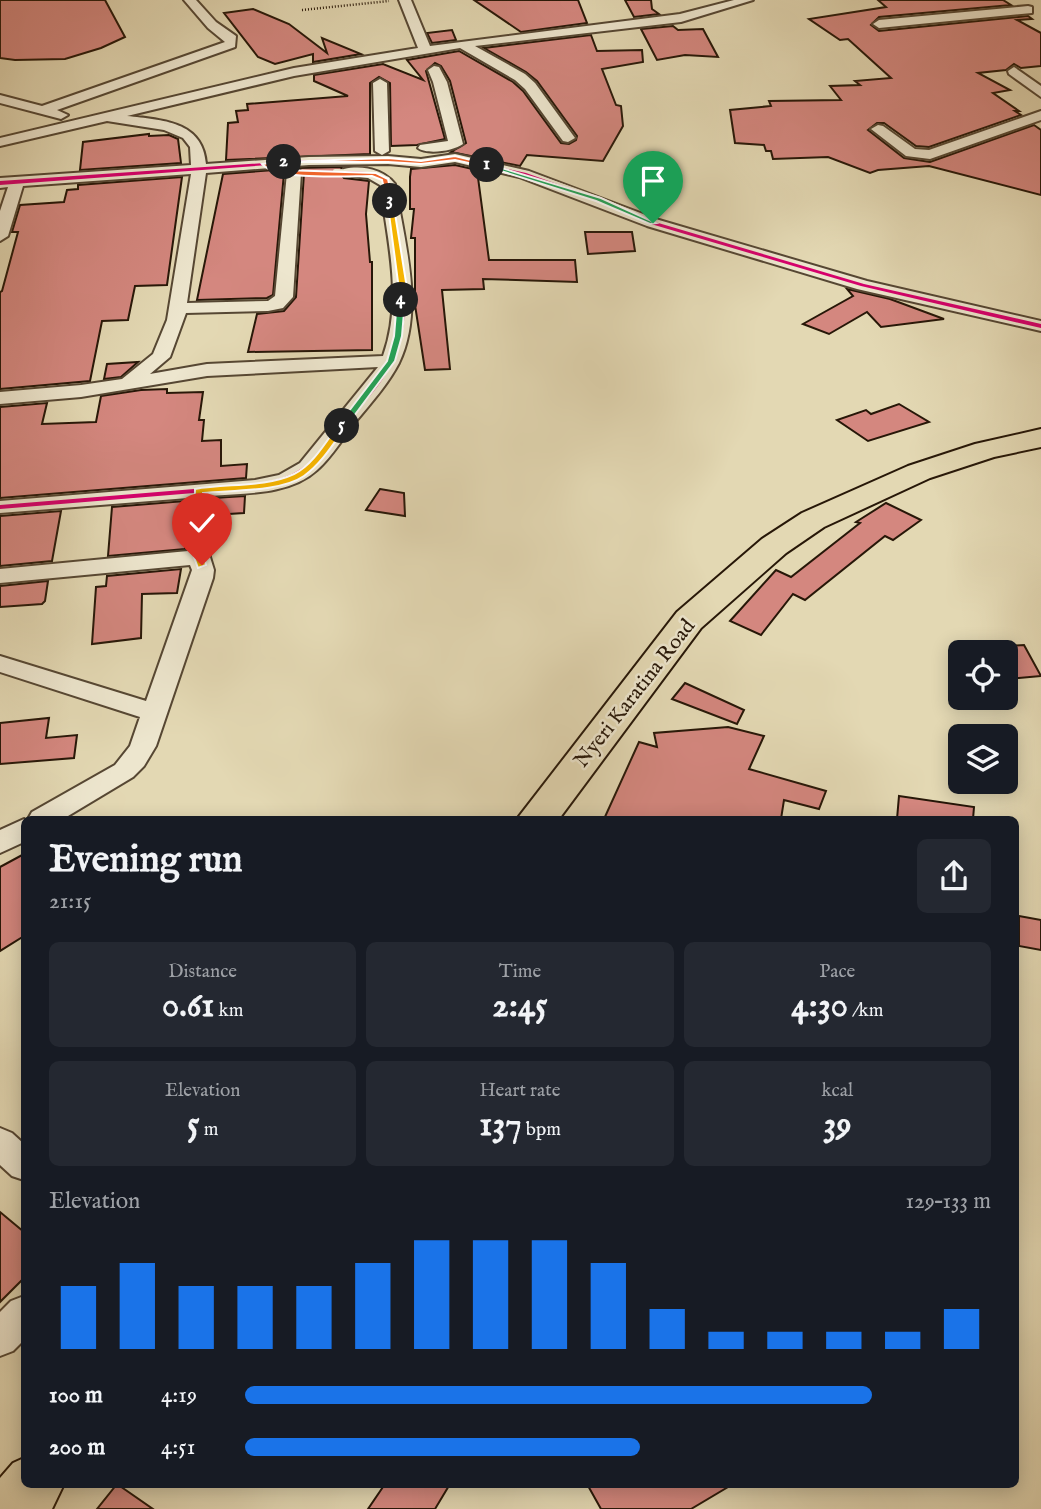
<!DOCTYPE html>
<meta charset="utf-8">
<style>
:root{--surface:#171b24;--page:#242831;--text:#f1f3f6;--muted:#9ea1a6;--accent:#1a73e8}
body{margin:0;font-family:"IM FELL English",serif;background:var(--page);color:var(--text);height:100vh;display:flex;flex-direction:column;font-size:26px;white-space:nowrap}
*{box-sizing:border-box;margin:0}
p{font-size:23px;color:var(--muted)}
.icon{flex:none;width:38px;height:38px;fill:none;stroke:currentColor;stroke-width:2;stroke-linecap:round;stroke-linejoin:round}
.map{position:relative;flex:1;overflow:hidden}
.panel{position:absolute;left:21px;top:816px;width:998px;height:672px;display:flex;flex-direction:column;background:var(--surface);border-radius:10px;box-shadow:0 4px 18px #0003}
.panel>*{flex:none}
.tools{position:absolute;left:948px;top:640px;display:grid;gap:14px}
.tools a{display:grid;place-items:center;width:70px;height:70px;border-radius:10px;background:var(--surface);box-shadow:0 4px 18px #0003;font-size:35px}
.pin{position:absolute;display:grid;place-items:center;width:60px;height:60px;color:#fff;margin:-72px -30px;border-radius:50% 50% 50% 0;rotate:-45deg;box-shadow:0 0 7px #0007}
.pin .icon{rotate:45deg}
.km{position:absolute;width:35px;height:35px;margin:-18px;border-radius:50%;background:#222;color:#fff;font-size:19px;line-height:35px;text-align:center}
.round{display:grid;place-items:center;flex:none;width:74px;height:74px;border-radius:10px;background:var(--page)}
.headline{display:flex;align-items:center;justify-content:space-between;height:119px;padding:0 28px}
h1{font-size:38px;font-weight:700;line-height:52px}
.figures{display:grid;grid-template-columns:repeat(3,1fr);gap:10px;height:119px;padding:7px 28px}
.figures div{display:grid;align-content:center;border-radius:10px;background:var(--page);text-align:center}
.figures b{font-size:35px;font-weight:700}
.figures small{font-size:19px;font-weight:400}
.figures p{font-size:19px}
.chart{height:196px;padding:14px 28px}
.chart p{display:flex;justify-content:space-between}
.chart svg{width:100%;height:126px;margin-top:7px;stroke:var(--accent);stroke-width:6}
ul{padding:0 28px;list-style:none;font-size:23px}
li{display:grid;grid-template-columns:112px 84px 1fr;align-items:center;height:52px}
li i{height:18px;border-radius:9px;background:var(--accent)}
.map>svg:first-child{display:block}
.building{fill:#d4877f;stroke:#271708;stroke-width:2}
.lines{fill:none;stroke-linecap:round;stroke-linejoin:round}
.minor-casing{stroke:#564733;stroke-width:4}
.trunk-casing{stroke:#271708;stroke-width:4}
.path{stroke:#271708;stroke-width:2.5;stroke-dasharray:1 2;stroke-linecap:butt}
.minor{fill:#ede6ce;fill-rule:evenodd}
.trunk{fill:#e3d8b3;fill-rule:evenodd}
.cycleway-casing{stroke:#ede6ce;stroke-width:4}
.cycleway{fill:#d6006c;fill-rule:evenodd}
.split-1{fill:#22a559;stroke:#fff;stroke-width:2}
.split-2{fill:#f0652b;stroke:#fff;stroke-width:2}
.split-3{fill:#f0652b;stroke:#fff;stroke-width:2}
.split-4{fill:#f5b400;stroke:#fff;stroke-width:2}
.split-5{fill:#22a559;stroke:#fff;stroke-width:2}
.split-6{fill:#f5b400;stroke:#fff;stroke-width:2}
.labels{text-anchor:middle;stroke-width:5;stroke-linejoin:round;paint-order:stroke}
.street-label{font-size:21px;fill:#271708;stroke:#ede6ce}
</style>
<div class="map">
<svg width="1041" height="1509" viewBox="0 0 1041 1509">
<rect width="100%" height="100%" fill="#e3d8b3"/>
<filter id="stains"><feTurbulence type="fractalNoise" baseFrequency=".00286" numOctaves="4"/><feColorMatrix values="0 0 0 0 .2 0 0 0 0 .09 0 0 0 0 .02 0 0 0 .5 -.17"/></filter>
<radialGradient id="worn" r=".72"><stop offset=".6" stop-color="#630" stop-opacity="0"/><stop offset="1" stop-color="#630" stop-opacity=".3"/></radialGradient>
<g class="building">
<polygon points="0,0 105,0 125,37 101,48 65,59 15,60 0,58"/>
<polygon points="474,0 578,0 587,23 521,32"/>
<polygon points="625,0 651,0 652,9 659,14 634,17"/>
<polygon points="878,0 1003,0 1011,5 879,17 871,25 879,31 1028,16 1032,19 1017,20 1041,33 1041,66 1021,68 1014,64 1006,70 978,73 1010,90 993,93 1019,111 1015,111 1021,115 929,147 916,146 884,123 877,123 868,130 904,158 930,162 1034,125 1041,130 1041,195 929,166 878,170 870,173 828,157 773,159 771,151 766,151 764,145 735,143 730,110 771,106 769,101 841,100 830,86 860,85 855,81 891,78 848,39 840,40 809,19 886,7"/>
<polygon points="253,9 289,24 327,53 322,38 361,54 313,62 313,54 275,64 258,57 224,13"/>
<polygon points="673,26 678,30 703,29 718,57 685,55 657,60 641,29"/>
<polygon points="452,30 456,40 432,43 427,33"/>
<polygon points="591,35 597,51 642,50 643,62 602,69 616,105 621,106 623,126 603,161 527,155 520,166 451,152 466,143 450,81 441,66 435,63 426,71 445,139 417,145 391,146 390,83 379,77 370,83 370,154 226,160 228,123 238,122 236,111 248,110 247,104 348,96 314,81 314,75 383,64 423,80 407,60 459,51 513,82 523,91 561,143 569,144 576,140 577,136 537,81 526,72 484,48"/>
<polygon points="149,134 149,136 169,135 178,139 181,163 80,170 83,142"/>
<polygon points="455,165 477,170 489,260 575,260 577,282 483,279 484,289 442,290 450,369 425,370 415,305 415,238 411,238 414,209 410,209 410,177 411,169"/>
<polygon points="342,167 340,173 344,178 369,181 366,214 370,262 372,262 372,350 248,352 257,314 284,311 296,297 304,173 298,168"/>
<polygon points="288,169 284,173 273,295 267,298 197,300 223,174"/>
<polygon points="182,177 167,285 135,286 128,320 102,321 90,381 0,389 0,292 2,291 18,232 12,232 20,205 64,202 67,190 78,189 78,185"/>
<polygon points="585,232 632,232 635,251 588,254"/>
<polygon points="847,289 890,299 944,319 881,327 867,312 829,334 803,324 853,296"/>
<polygon points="138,362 121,377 104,379 107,364"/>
<polygon points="167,389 167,393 203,392 199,420 204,420 202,441 221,440 221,466 247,464 246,478 0,498 0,407 47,403 42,424 96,422 101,396 141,390"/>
<polygon points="899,404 929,422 868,441 837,420 866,410 871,414"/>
<polygon points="380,489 404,493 405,516 366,510"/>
<polygon points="245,496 244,513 213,515 213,498"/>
<polygon points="185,501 185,549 108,556 112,507"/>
<polygon points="886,503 921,520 893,540 885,536 805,600 793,594 761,635 730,621 776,570 791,577 860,523 856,522"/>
<polygon points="61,511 52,561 0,566 0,516"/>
<polygon points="181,569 177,593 142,594 141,638 92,644 96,587 106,586 107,576"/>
<polygon points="48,581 45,601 42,604 0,607 0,586"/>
<polygon points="1024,645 1041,676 1006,679 1006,646"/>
<polygon points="685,683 744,710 737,724 672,699"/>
<polygon points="49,718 46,738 77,735 74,758 0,764 0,723"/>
<polygon points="728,727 764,736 749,769 826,791 819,809 784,800 781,819 604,819 639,742 657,747 654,733"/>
<polygon points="899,796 974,807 973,819 897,819"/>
<polygon points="24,854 24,936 0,951 0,867"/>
<polygon points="1019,916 1041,920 1041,950 1019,946"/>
<polygon points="0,1212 24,1232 24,1278 0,1302"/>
<polygon points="117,1484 153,1509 97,1509"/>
<polygon points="385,1484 450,1484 435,1509 368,1509"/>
<polygon points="587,1484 733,1484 691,1509 601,1509"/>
</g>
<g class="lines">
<defs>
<g id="minor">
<polygon points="184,0 196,0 216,22 236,36 235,47 57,110 68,115 61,119 0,103 0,95 42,106 225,42 208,28"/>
<path d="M399 0H411L430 46 680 14 734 0H753L681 22 475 46 525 74 535 83 575 138 568 142 563 141 525 89 515 80 460 48 294 76 127 116C162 120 203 121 206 164L309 157 388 156 421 159 455 154 529 171 659 220 867 281 1041 321V331L857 289 647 226 519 177 455 162 421 167 388 164 309 165 206 173 187 303 268 301 275 296 287 173 294 169 301 173 293 297 283 308 268 311 186 313 170 357 150 374 207 364 383 356C403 300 388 242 380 185L368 178 344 175 342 172 344 169C362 165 383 169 395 184 404 240 425 309 399 363 388 384 372 402 357 420 344 436 333 456 317 470 290 495 245 493 210 496V557L214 570 213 578 156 746 144 766 133 777 63 819H28L32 812 115 765 130 746 140 717 0 672V656L146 701 192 570 190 565 0 583V569L188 551V498L0 513V501L255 480 279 475 300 463 378 367 207 376 81 397 0 404V392L81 385 122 379 153 354 167 320 191 174 23 186 8 236 0 241V211L8 187 0 188V178L191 165 190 147 183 138 164 130 107 121 0 146V138L294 68 418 48Z"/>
<polygon points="1028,6 1032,7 1032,13 879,28 873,24 879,20"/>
<path d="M434 66 439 67 447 82 463 144C454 151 427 155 418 148L420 145 448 141 433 82 428 70Z"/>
<polygon points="1014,67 1041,86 1041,97 1009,74 1008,71"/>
<polygon points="380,79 387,83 389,151 382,155 375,151 373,83"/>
<polygon points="1041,111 1041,120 930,159 906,156 871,129 878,125 883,126 915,149 929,150"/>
<polygon points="24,819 24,842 0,853 0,830"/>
<polygon points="0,1128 12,1133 24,1144 24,1180 12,1176 0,1165"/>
<polygon points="24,1296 24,1340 13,1351 0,1356 0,1312 11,1301"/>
</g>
<g id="trunk">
<polygon points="1041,429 1041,447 994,457 930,478 824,527 786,553 701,628 559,819 517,819 677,612 762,539 802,513 908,466 975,444"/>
<polygon points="24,1458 24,1484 64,1484 52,1509 0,1509 0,1478 13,1463"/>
</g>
</defs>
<use href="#minor" class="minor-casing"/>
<use href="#trunk" class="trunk-casing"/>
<polyline class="path" points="302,10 389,1"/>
<use href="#minor" class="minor"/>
<use href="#trunk" class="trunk"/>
<defs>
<g id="cycleway">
<polygon points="455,157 526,173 600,199 655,222 864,284 1041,324 1041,328 861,286 651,224 596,201 522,175 455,159 421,164 388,161 309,162 0,185 0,181 309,160 388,159 421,162"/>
<path d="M337 171 367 172 388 179 390 184C398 239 419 310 392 363 381 386 362 404 347 424 316 466 310 479 255 488L0 509V505L255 484C307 476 313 460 343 421 358 401 378 383 388 360 407 317 398 267 391 222 388 208 387 193 383 180L366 174 335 173V171Z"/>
</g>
</defs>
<use href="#cycleway" class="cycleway-casing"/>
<use href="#cycleway" class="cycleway"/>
</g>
<polygon class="split-1" points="485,163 601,198 656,223 650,224 596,201 485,166"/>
<polygon class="split-2" points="455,156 491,165 487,167 455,160 421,164 388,162 281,162 388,158 421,161"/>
<path class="split-3" d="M286 161V164L270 165 283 170 376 173 388 179 393 201 387 202 382 180 372 176C348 176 277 181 262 164Z"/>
<polygon class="split-4" points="387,199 393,201 406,282 405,300 401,303 397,300 398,282"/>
<polygon class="split-5" points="401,298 405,300 402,336 395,361 345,428 339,428 339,424 387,361 394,336 397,300"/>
<path class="split-6" d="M339 424 346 426C334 443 322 463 304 476 281 492 231 490 203 493L204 557 206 565 198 568 194 557 195 489C227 483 264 488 294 474 313 465 327 440 339 424Z"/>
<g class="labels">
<g class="street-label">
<text transform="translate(634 693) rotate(-52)" y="7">Nyeri Karatina Road</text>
</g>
</g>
<rect width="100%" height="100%" filter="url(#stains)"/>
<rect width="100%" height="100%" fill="url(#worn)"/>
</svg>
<div class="tools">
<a><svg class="icon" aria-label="locate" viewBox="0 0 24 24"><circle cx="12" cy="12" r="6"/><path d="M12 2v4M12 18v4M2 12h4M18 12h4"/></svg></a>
<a><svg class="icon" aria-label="layers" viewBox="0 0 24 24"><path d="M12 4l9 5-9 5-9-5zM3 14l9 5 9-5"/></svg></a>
</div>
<div class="pin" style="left:653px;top:223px;background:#1e9e55"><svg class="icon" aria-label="arrive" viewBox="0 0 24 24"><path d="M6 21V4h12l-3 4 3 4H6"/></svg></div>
<div class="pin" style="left:202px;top:565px;background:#d93025"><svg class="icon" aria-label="check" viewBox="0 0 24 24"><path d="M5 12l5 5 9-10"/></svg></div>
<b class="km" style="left:487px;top:165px">1</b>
<b class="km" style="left:284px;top:162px">2</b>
<b class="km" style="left:390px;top:201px">3</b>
<b class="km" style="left:401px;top:300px">4</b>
<b class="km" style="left:342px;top:426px">5</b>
<section class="panel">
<div class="headline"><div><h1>Evening run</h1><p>21:15</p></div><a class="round"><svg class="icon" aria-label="share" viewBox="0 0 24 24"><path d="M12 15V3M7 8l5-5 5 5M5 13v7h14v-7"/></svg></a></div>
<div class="figures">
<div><p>Distance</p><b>0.61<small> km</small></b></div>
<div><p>Time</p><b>2:45</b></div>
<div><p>Pace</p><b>4:30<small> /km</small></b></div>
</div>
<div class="figures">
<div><p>Elevation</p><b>5<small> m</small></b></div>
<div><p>Heart rate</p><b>137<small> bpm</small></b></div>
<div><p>kcal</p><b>39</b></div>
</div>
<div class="chart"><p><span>Elevation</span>129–133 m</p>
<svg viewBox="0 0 160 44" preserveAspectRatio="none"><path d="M5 44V22M15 44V14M25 44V22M35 44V22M45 44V22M55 44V14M65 44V6M75 44V6M85 44V6M95 44V14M105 44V30M115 44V38M125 44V38M135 44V38M145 44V38M155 44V30"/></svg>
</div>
<ul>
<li><b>100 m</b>4:19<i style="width:84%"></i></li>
<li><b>200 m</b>4:51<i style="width:53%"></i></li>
</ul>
</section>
</div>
